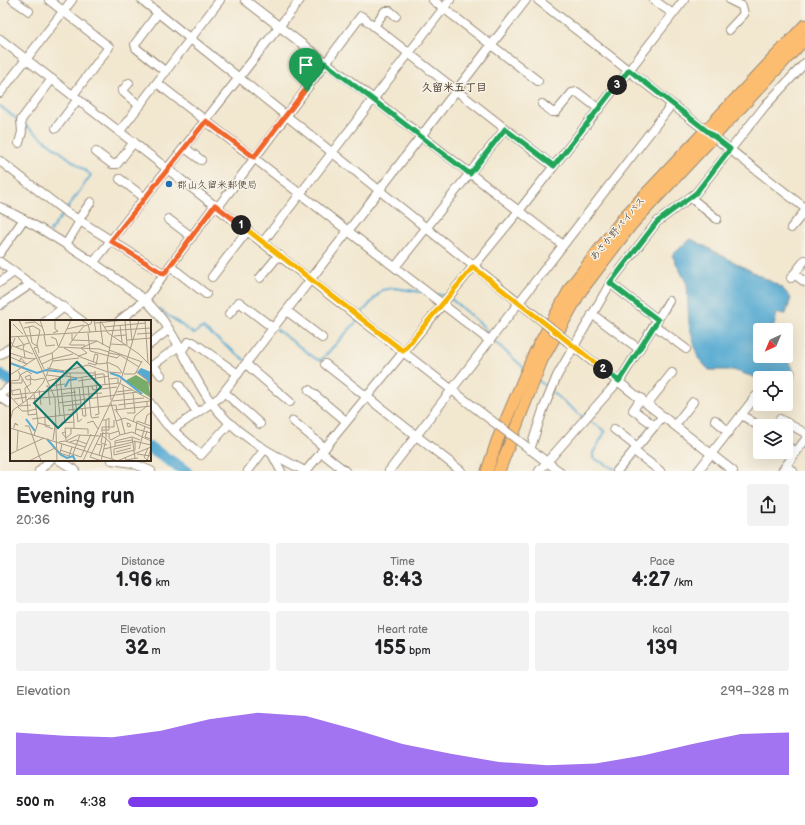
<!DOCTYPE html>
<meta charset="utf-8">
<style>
:root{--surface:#fff;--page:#f2f2f2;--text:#202124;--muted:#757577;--accent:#7c3aed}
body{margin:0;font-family:"Balsamiq Sans","Klee One",sans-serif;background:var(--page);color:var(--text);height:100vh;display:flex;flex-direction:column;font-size:15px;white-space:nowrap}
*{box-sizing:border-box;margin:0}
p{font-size:13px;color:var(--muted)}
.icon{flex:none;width:22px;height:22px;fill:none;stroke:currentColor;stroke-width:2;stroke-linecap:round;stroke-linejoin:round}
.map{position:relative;height:471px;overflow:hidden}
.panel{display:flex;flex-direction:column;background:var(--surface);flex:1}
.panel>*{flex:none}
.needle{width:26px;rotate:224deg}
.buttons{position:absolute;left:753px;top:323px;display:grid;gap:8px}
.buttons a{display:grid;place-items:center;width:40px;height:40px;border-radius:4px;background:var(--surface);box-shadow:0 4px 16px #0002;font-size:20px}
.pin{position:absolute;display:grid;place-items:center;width:34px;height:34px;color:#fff;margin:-41px -17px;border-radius:50% 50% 50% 0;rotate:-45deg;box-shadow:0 0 4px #0007}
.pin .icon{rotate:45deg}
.km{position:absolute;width:20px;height:20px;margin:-10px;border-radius:50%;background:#222;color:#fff;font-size:11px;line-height:20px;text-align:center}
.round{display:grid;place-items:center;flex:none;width:42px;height:42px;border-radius:4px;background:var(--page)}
.summary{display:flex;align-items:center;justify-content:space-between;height:68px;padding:0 16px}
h1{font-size:22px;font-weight:700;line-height:30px}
.stats{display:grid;grid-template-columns:repeat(3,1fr);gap:6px;height:68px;padding:4px 16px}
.stats div{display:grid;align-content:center;border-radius:4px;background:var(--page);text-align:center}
.stats b{font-size:20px;font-weight:700}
.stats small{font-size:11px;font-weight:400}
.stats p{font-size:11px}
.chart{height:112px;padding:8px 16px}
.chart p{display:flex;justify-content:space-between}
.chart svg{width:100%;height:72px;margin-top:4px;fill:var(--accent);opacity:.7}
ul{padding:0 16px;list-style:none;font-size:13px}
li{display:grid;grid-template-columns:64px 48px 1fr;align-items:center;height:30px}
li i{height:10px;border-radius:5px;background:var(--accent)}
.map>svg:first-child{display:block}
.water{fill:#57aad2;stroke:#496a78}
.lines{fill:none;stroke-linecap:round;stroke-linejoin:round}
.stream{stroke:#57aad2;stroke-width:2}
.river{stroke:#57aad2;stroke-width:12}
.minor-casing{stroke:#968876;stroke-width:10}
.highway-casing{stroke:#968876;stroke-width:13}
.minor{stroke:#fff;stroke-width:8}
.highway{stroke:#fcbd6f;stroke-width:11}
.minor-bridge-casing{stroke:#968876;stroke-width:10;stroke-linecap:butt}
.minor-bridge{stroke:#fff;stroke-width:8}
.split-1-casing{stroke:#fff;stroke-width:8}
.split-2-casing{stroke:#fff;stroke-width:8}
.split-3-casing{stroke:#fff;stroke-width:8}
.split-4-casing{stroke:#fff;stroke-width:8}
.split-1{stroke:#f0652b;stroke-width:5}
.split-2{stroke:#f5b400;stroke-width:5}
.split-3{stroke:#22a559;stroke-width:5}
.split-4{stroke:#22a559;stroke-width:5}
.poi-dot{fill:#1f6fb2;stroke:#f7f3e8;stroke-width:1.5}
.labels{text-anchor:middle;stroke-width:3;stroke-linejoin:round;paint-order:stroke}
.poi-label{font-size:10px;fill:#3b2a1e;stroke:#f7f3e8;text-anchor:start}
.street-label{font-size:10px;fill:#3b2a1e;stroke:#f7f3e8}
.neighbourhood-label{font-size:11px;font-weight:bold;fill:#3b2a1e;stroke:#f7f3e8}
.inset-river{fill:none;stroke:#57aad2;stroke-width:2}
.inset-road{fill:none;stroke:#a99b88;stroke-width:1}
.view{fill:#0f766e;fill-opacity:0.15;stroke:#0f766e;stroke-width:2}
.inset-edge{fill:none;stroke:#3b2a1e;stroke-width:2}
</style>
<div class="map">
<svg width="805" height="471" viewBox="0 0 805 471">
<rect width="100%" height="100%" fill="#f7f3e8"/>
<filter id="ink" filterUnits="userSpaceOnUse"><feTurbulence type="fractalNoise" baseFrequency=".025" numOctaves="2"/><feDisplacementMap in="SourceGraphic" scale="8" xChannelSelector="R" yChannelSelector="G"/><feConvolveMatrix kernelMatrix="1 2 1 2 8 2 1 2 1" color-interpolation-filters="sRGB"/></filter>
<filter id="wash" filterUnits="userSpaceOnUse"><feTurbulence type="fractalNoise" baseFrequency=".012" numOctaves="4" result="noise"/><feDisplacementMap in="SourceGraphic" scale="16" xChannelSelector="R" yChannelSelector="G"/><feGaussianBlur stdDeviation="0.9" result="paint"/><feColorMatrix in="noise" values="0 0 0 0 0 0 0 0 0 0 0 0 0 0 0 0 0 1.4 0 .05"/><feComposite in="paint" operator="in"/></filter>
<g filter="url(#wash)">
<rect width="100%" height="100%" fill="#f2e7cf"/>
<polygon class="water" points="691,239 781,287 791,298 786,314 777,313 773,330 760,330 760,356 784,356 786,358 795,373 791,390 786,388 786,378 760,379 733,370 709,370 698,358 689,324 687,284 672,255"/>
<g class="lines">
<g class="stream">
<polyline points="0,106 18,120"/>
<polyline points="25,125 91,175 66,210"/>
<polyline points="52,232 50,231 63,214"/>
<polyline points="434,294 447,296"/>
<polyline points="450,298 483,326 489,335"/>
<polyline points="159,309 194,334 200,329 203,328 245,360"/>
<polyline points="360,315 382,290 394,288 421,292"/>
<polyline points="276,329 316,359 321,360 359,319"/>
<polyline points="493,340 524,368"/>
<polyline points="538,380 550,390"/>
<polyline points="553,393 584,418"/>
<polyline points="588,420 601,428 605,432 593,453 593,458 615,469"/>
</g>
<g class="river">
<polyline points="0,375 11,381"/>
<polyline points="150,448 186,471"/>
</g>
</g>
</g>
<g filter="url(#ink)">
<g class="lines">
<defs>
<g id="minor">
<polyline points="13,0 29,11"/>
<polyline points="49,0 109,47 73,95"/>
<polyline points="142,0 536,316"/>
<polyline points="245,0 563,245"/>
<polyline points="433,0 538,81"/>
<polyline points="538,0 805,208"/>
<polyline points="654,0 673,14"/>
<polyline points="158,13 135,44 136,48 166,72"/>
<polyline points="374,26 385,11 390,11 396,16"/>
<polyline points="729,30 744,14 742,6 730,0"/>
<polyline points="0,39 483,414"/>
<polyline points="129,83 122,91 140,106"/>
<polyline points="157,83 490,341"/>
<polyline points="0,93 72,0"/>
<polyline points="542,104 552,112 556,112 572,93 577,92 599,109"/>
<polyline points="56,128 78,99"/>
<polyline points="120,131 220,0"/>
<polyline points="19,143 22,132 21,120 52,79"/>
<polyline points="185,148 201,160"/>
<polyline points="96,152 112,164 117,164 134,142"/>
<polyline points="0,161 66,212 164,274"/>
<polyline points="120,179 145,198"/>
<polyline points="691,198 717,219"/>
<path d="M0 207C53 233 99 265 145 300 174 326 187 367 208 398 232 433 269 453 305 471"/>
<polyline points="218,207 361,16 553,166"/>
<polyline points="168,219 192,237"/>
<polyline points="78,220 91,202"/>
<polyline points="791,228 805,211"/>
<polyline points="68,241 80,221"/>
<polyline points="263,242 450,0"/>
<polyline points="0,253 24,219"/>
<polyline points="0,262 82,321"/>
<polyline points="94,262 300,0"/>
<polyline points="170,266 206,294"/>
<polyline points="396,266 505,129"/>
<polyline points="794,274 805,282"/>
<polyline points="212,277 248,230"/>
<polyline points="260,278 279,255"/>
<polyline points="791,278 805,260"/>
<polyline points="0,282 14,272"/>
<polyline points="610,283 658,320"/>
<polyline points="0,305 31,284"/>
<polyline points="287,311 322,338"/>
<polyline points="229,314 239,302 273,328"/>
<polyline points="592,314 639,349"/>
<polyline points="46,321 64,307"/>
<polyline points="119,321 145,300 215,205"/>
<polyline points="654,325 686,349"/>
<polyline points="150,344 168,330"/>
<polyline points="570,344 733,471"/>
<polyline points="182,350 188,342 193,342 238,374"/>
<polyline points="0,355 11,347"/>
<polyline points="246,364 290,402"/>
<polyline points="325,364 461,471"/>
<polyline points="161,375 153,365 179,346"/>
<polyline points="179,385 197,412"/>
<polyline points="309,390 346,421"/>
<polyline points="224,392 260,424"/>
<polyline points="0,394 11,386"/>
<polyline points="0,397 11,404"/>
<polyline points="641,398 633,410 655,426"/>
<polyline points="150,403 167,425 201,455 230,423"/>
<polyline points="648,403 672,373"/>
<polyline points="742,415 760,427"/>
<polyline points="780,419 805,433"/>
<polyline points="715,420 729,432"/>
<polyline points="293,421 325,448"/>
<polyline points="675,425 693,402"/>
<polyline points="614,429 637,447"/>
<polyline points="172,430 220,397 526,0"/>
<polyline points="786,445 796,452"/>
<polyline points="527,447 559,471"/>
<polyline points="530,450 543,410 557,376 611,282 657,222 696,193 765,106 805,63"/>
<polyline points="634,451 660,471"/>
<polyline points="321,452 345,471"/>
<polyline points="272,454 281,471"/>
<polyline points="59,460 75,470"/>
<polyline points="112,460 132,463 151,471"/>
<polyline points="786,466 793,471"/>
<polyline points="39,471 50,460"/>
<polyline points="248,471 264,450"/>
<polyline points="306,471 518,212 684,0"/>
<polyline points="389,471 672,104"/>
<polyline points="539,471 622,377 669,301"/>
<polyline points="617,471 663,416"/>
<polyline points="698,471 756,396"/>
<polyline points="782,471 805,440"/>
</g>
<g id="highway">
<polyline points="487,471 497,441 534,354 572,285 625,216 805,25"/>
<polyline points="499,471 542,360 581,291 632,224 805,39"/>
</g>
</defs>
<use href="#minor" class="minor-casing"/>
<use href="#highway" class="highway-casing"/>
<use href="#minor" class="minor"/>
<use href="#highway" class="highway"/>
<defs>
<g id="minor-bridge">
<polyline points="536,316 568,342"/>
<polyline points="483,414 527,447"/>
</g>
</defs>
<use href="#minor-bridge" class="minor-bridge-casing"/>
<use href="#minor-bridge" class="minor-bridge"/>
</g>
</g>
<g class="lines" filter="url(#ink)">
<defs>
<polyline id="split-1" points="241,225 215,205 164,274 111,241 206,121 254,157 306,89"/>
<polyline id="split-2" points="241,225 403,351 473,267 603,369"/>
<polyline id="split-3" points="603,369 619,381 658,320 610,283 657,222 696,193 730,149 629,70 617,85"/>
<polyline id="split-4" points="306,89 325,63 470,174 505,129 554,166 617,85"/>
</defs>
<use href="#split-1" class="split-1-casing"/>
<use href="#split-2" class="split-2-casing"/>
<use href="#split-3" class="split-3-casing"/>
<use href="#split-4" class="split-4-casing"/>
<use href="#split-1" class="split-1"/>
<use href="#split-2" class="split-2"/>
<use href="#split-3" class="split-3"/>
<use href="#split-4" class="split-4"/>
</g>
<circle class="poi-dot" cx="169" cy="184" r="4"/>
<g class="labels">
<g class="poi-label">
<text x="177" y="188">郡山久留米郵便局</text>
</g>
<g class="street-label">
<text transform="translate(617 228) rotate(-50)" y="4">あさか野バイパス</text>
</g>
<g class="neighbourhood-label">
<text x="454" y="91">久留米五丁目</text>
</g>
</g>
<g transform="translate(10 320)">
<rect width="141" height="141" fill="#f2e7cf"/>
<path d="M126 55 138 62 141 78 115 61Z" fill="#77ac6a"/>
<path d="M131 48 141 52V68L137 60 127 52Z" fill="#57aad2"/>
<path class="inset-river" d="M0 43 27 53 36 50 54 52M100 53 109 56 132 74M55 67 59 60 67 59M16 99 25 111M37 119 51 135 57 138 63 136 65 140"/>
<path class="inset-road" d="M9 0 45 78 47 141M30 0 35 15M71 0 78 4 80 13M84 0 86 12M90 0 98 13 129 34 141 46M115 0 117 25M120 0 122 21M135 0 138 43M15 3 25 2 32 7M85 3 115 0M90 3 93 25M3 4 13 14M110 5 112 22M19 6 22 23 27 26M94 7 136 3M14 8 23 6 30 10 27 24 29 33M57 9 74 5M43 13 48 11 45 9V0M68 13 74 6 81 4 82 0M78 13 80 31 107 38 110 35M62 14V20L87 21M127 14 141 13M34 15 36 26 45 25M104 16 116 15M0 17 141 8M8 17 14 25 13 30M41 17 46 19 48 26M117 20 141 18M1 22 3 26 23 34M101 24 116 25M59 25 67 14M60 25H75M6 27 19 23M27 27 24 28 34 49M49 27 89 29 99 32M54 28 69 36 77 33M99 30 132 42M0 31 5 18M14 31 15 38 25 39M0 33 15 38M77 33 71 28 87 21 100 28M99 33 110 35 129 47M68 36 89 44 97 43M0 37 17 44M28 38 42 33M43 41 69 38M9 42 11 38 16 44M97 42 108 47 113 54M78 43 86 45 88 35 85 34 83 42M32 44 42 39 63 34M37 48 55 51 78 45 98 52M8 51 20 72M85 51 89 94 85 95M98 52 111 53M126 52 137 60 141 69M60 53 64 102M114 54H125L132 41M0 55 26 38M37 55 53 57M57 56V53H85M50 58 55 103M46 59 50 96M99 59 108 58V63M0 61 9 60 10 55 17 51 22 54M38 61 55 56 68 58 90 54H94L95 64M68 61 99 56M113 65 115 88M36 66H38L40 85M41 66 55 64M78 66 81 96 82 98 89 97M82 66 83 70 107 67M64 68 68 102 72 99M29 70 31 85M1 71 10 69 13 83M1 71V63H12V59M2 71V75L109 63 141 80M106 72 122 70M24 74 28 103 24 115M51 74 66 72M0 76 9 86 21 85M4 79 17 77M18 79 92 73M16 80 15 68 21 64 20 62 21 59 20 55 15 57 17 60 21 59 25 60 34 58M17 80 18 91 26 89M101 80 97 42 105 0M102 81 134 78M48 83 127 72M101 83 110 115 122 112 141 121M108 85 140 81M53 86 71 84 69 67M8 87 12 91H18V95L27 94M72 89 73 96H76L72 58M58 90 106 85 107 92M104 90 141 86M106 91 111 98 115 114M35 93V106L43 109M117 93H125L123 73M22 99 63 94M0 101 3 90 21 77 33 63 43 40 42 33 48 28 61 0M106 101 115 98 141 109M123 102 125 96 137 86V81M0 103V120M28 103 40 106M51 103 64 102V108M77 103 83 101 88 109M117 103 120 104 121 106 118 107ZM135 103 137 95 141 93M15 106H19L31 141M0 108 108 141M4 108V106L5 104V103L8 105 5 104M126 109 141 113M92 110H99V98L96 100M109 111 99 114V118L101 120 110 115M137 111 135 117 141 119M55 112 52 113 56 118 61 114V108M92 112V107H104V100M93 112 91 123 97 125M99 113 90 114 100 122 102 139M125 114 127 101 141 106M90 116 80 137 92 141M122 117 125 138M43 120 45 106M56 120 55 108 78 109V114M56 121 68 115 91 116M124 121 141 125M49 122 55 121 75 127M60 122 66 120 77 124M105 123 122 120M52 124 50 133 59 136 62 127M86 124 92 125 89 135M121 125 104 129V135L125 130V122L122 121M105 126V121L122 117 130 120M94 129 123 122M129 129 135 106M7 130 8 110M50 130 71 137 81 114M106 132 121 128M0 134 34 118M63 134 70 115M127 134 141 136M115 137 116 140 128 138M137 140 134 137 138 128M19 141 45 128M73 141 110 63 129 0M91 141 96 119V100H93M107 141 141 127M137 141 141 128"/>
<path class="view" d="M67 42 91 67 48 108 24 83Z"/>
<rect width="141" height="141" class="inset-edge"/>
</g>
</svg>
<div class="buttons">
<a><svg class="needle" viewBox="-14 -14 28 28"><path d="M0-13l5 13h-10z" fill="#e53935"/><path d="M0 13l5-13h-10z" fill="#757577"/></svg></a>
<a><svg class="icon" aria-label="locate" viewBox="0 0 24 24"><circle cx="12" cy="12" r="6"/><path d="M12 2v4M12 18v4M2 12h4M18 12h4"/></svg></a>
<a><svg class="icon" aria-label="layers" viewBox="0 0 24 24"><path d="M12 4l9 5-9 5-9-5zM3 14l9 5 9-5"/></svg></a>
</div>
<div class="pin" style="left:306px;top:89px;background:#1e9e55"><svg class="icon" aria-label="arrive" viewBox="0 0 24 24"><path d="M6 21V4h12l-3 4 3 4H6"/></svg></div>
<b class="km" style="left:241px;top:225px">1</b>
<b class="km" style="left:603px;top:369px">2</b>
<b class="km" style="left:617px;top:85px">3</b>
</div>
<section class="panel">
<div class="summary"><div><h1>Evening run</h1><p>20:36</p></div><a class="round"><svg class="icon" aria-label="share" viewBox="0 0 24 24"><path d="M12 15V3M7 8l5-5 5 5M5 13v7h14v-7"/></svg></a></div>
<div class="stats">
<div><p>Distance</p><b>1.96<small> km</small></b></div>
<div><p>Time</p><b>8:43</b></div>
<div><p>Pace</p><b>4:27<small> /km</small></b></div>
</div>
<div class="stats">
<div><p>Elevation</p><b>32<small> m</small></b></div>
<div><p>Heart rate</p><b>155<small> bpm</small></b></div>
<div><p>kcal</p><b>139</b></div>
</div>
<div class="chart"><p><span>Elevation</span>299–328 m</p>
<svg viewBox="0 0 160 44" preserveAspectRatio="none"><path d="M0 44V18L10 20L20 21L30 17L40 10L50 6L60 8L70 16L80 25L90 31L100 36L110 38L120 37L130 32L140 25L150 19L160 18V44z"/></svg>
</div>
<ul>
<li><b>500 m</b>4:38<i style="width:62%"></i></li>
</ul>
</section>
